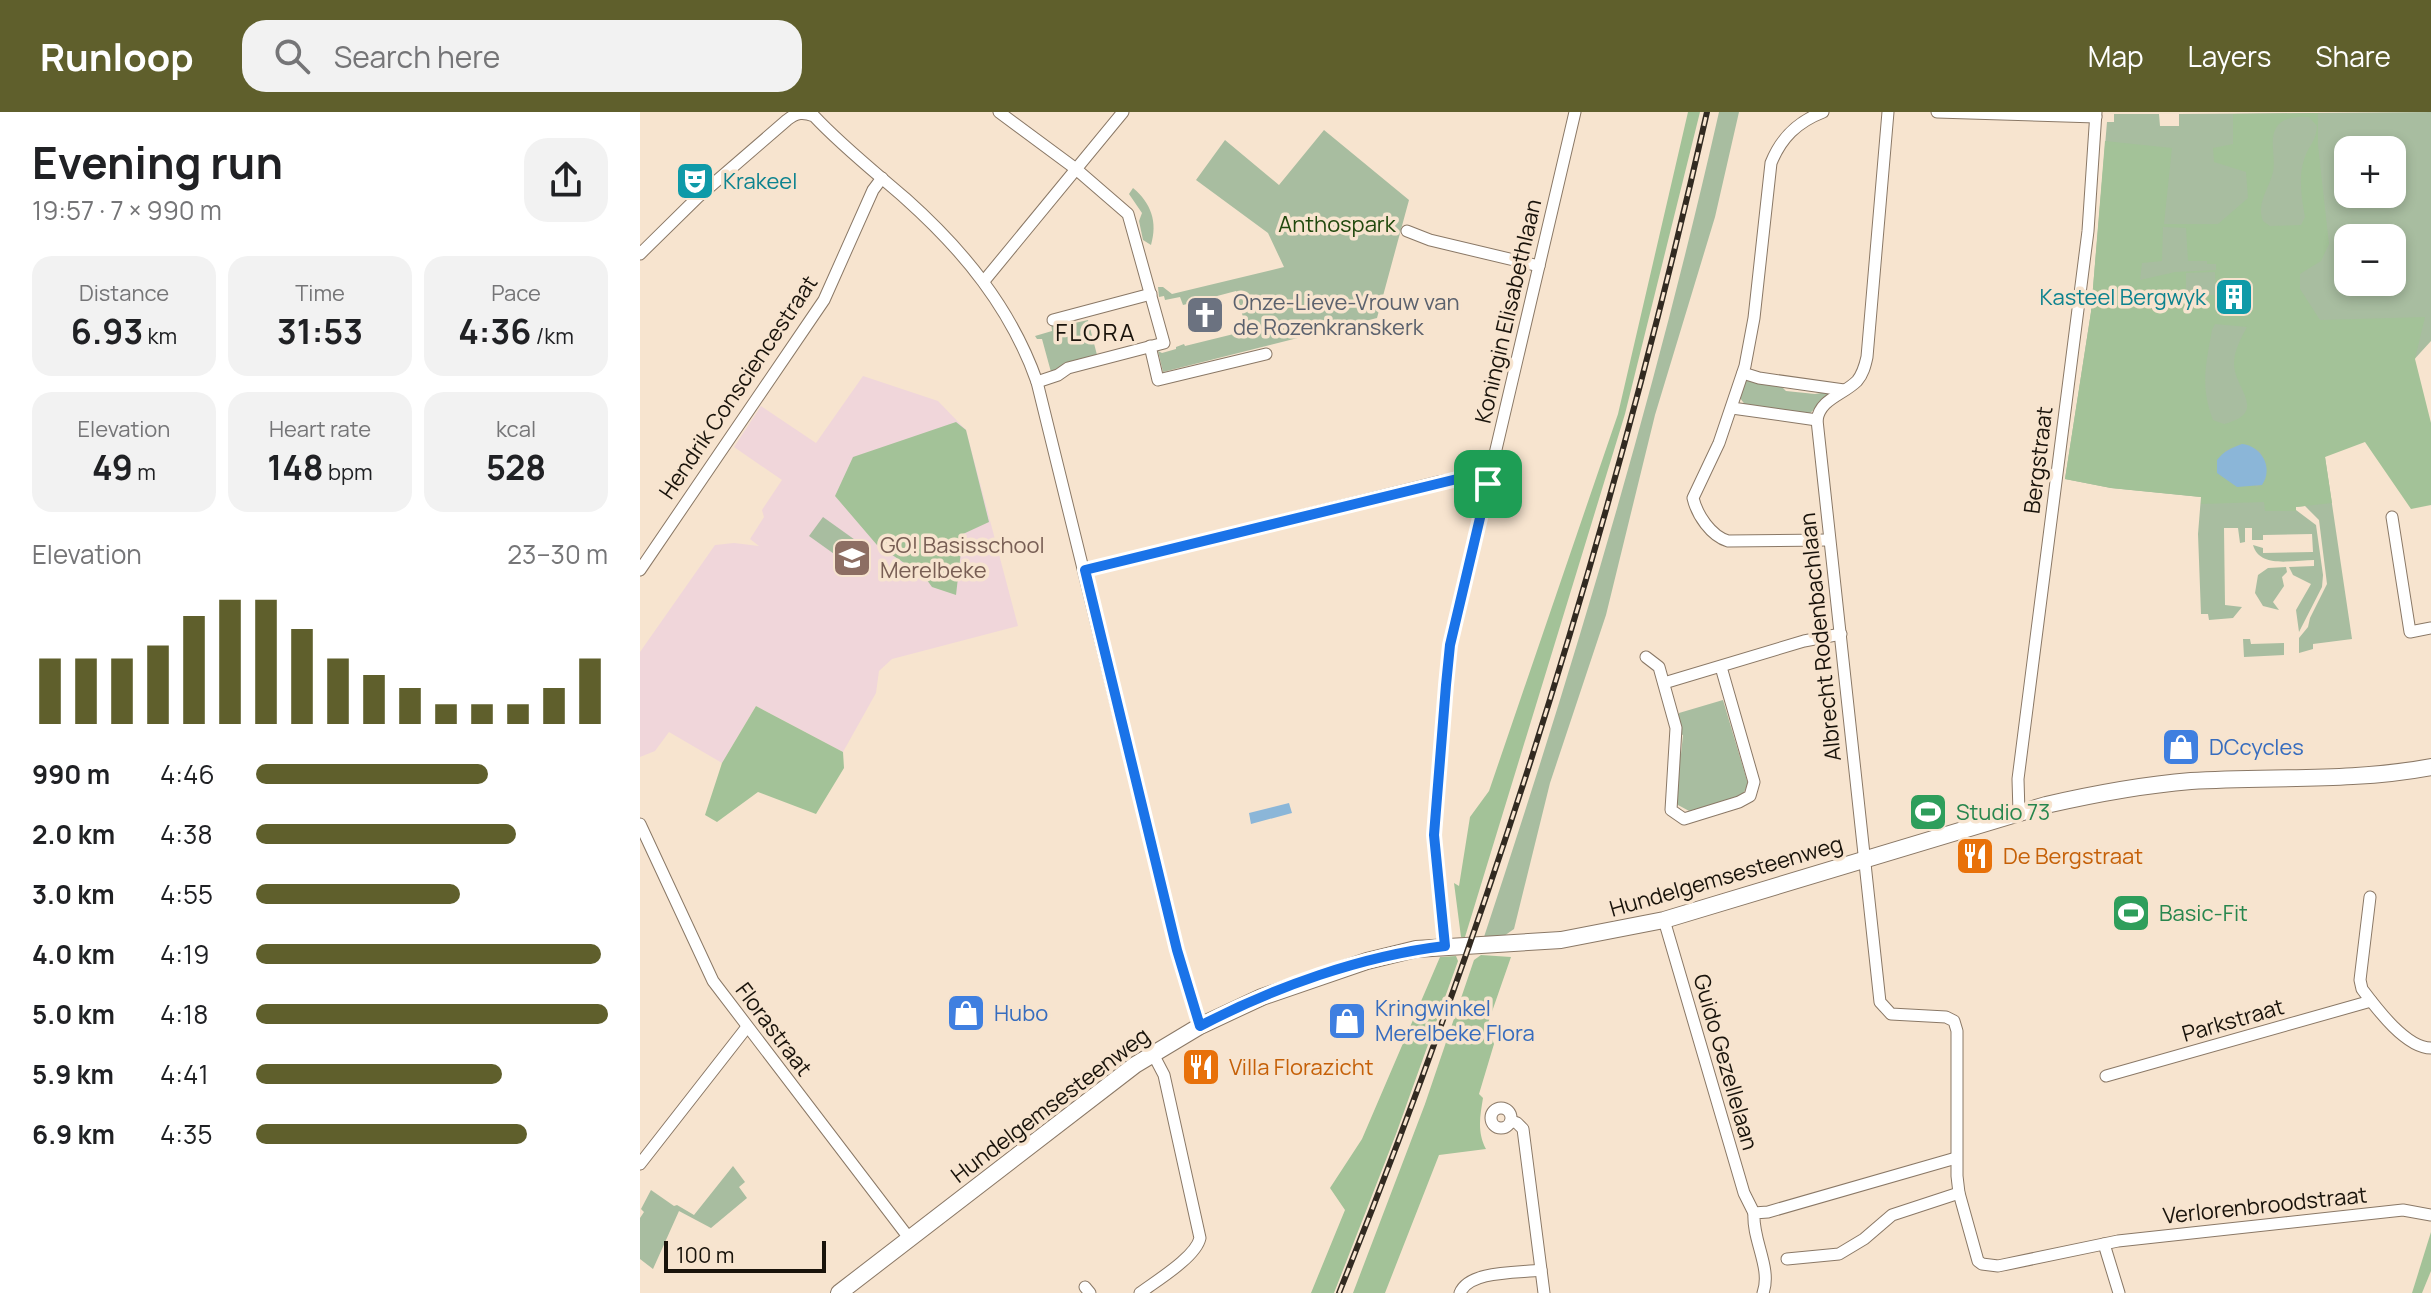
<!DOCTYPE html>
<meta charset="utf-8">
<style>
:root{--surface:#fff;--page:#f2f2f2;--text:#202124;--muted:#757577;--accent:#5f5f2c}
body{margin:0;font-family:Manrope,sans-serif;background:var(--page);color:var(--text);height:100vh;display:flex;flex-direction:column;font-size:30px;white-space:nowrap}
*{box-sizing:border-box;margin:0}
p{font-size:26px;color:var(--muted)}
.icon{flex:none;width:44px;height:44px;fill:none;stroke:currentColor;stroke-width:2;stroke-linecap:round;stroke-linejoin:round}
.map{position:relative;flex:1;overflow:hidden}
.sheet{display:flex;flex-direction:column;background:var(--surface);width:640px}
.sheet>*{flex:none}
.buttons{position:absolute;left:1694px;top:24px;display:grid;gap:16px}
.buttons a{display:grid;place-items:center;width:72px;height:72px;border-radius:16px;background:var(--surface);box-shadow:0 4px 12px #0003;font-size:40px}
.scale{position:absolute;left:24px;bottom:20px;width:162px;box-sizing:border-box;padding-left:8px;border:4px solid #19130b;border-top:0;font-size:22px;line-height:28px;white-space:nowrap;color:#19130b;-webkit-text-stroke:6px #f7e4cf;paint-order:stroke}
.pin{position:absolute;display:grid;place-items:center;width:68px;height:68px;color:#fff;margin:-34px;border-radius:16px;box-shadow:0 4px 12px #0006}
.round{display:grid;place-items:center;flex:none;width:84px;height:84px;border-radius:24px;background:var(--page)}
.overview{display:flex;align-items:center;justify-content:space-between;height:136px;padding:0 32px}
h1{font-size:44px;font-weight:700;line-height:60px}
.figures{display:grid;grid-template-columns:repeat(3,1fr);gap:12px;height:136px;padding:8px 32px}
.figures div{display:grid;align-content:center;border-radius:20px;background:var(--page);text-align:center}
.figures b{font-size:34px;font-weight:700}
.figures small{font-size:22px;font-weight:400}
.figures p{font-size:22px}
.chart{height:224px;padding:16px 32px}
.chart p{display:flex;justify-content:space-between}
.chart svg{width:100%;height:144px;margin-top:8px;stroke:var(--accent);stroke-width:6}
ul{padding:0 32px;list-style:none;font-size:26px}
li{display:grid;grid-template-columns:128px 96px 1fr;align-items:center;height:60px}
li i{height:20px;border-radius:10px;background:var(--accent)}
header{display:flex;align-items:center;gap:48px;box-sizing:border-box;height:112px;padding:0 40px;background:var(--accent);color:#fff}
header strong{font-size:38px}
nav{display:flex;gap:44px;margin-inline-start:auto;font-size:28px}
.search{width:560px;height:72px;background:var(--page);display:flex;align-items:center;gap:20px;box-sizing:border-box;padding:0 28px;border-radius:24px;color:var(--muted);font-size:30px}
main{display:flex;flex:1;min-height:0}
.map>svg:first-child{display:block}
.education{fill:#f0d6da}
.green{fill:#a8bda0;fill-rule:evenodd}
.forest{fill:#a3c298;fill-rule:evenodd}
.water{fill:#8bb6d8}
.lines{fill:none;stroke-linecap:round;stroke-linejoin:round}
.minor-casing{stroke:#8a7866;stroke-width:13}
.secondary-casing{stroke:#8a7866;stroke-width:18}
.minor{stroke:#fff;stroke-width:11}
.secondary{stroke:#fff;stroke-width:16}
.rail-casing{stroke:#322a21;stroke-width:6}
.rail{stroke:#f7e4cf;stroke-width:3;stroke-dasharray:9;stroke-linecap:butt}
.route-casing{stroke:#fff;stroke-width:16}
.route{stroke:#1a73e8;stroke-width:10}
.labels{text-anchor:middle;stroke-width:7;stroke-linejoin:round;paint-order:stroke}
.culture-label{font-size:22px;fill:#0d838f;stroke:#f7e4cf;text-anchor:start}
.park-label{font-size:22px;fill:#20480d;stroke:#f7e4cf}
.worship-label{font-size:22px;fill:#5b616d;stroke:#f7e4cf;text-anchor:start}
.street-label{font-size:22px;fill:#19130b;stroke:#f7e4cf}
.education-label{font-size:22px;fill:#785e54;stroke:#f7e4cf;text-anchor:start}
.shop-label{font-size:22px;fill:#366cbe;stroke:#f7e4cf;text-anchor:start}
.leisure-label{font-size:22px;fill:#27864d;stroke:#f7e4cf;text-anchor:start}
.food-label{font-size:22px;fill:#c56008;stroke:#f7e4cf;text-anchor:start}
.neighbourhood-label{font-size:24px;letter-spacing:2px;fill:#19130b;stroke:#f7e4cf}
</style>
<header>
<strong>Runloop</strong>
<div class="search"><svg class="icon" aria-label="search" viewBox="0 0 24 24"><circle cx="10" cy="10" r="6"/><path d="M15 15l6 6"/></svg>Search here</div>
<nav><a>Map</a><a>Layers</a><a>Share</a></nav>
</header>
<main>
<section class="sheet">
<div class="overview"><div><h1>Evening run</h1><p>19:57 · 7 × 990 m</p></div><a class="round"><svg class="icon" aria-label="share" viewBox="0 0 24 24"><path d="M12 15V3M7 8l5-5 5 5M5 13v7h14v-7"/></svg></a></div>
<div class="figures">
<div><p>Distance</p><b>6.93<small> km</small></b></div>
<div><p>Time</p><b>31:53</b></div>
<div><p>Pace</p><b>4:36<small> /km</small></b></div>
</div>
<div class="figures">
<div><p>Elevation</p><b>49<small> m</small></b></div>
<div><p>Heart rate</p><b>148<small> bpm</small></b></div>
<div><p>kcal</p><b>528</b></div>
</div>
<div class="chart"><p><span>Elevation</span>23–30 m</p>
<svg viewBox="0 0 160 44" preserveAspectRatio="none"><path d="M5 44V24M15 44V24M25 44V24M35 44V20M45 44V11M55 44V6M65 44V6M75 44V15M85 44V24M95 44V29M105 44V33M115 44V38M125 44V38M135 44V38M145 44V33M155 44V24"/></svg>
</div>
<ul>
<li><b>990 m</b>4:46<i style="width:66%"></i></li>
<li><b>2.0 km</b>4:38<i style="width:74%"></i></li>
<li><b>3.0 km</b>4:55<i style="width:58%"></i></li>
<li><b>4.0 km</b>4:19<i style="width:98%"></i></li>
<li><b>5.0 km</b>4:18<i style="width:100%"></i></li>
<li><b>5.9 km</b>4:41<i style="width:70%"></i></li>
<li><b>6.9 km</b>4:35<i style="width:77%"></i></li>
</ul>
</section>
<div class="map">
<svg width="1791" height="1181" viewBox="0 0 1791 1181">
<rect width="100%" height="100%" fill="#f7e4cf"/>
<polygon class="education" points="223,264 298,289 326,318 378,514 252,547 239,559 236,581 203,640 116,594 82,651 29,620 15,639 0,645 0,540 75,433 94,431 119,434 110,427 124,405 122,398 142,368 94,335 121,294 176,331"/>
<g class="green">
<path d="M1079 0H1099L1075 105 1015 303 966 503 910 671 874 817 864 824 844 825C934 553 1016 279 1079 0Z"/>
<path d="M1791 0V229L1685 345 1712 527 1673 532V537L1659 541V526L1668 515 1670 506 1687 472 1679 408 1665 394 1656 395V398L1676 413 1683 463 1682 475 1659 520 1656 498 1671 472 1653 463 1649 455 1674 454V448C1653 448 1620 457 1613 433L1623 436V441L1673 440 1672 422 1623 423V428H1612V416H1605V430L1600 431 1598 416H1584L1585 493 1602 495 1593 506 1569 508 1568 502H1561L1558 422 1561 385 1471 376 1425 367 1451 200 1467 10H1474V2H1519L1520 14H1539V2ZM1708 38H1752V82H1708ZM1708 126H1752V170H1708Z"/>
<polygon points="684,18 769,88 737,206 523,260 518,239 522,241 536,237 536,235 544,232 545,234 610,218 608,209 604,209 596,179 543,193 540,185 525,188 524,184 519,185 518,175 523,175 532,182 644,155 628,121 556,68 585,28 639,73"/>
<path d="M493 76C511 91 518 110 511 133L503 128 499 109 502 101 489 82Z"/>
<polygon points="424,207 426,213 448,208 457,243 424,251 420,258 411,260 402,227 397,227 395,224 412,219 411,210"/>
<polygon points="1106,266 1139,272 1146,279 1175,282 1187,280 1188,285 1169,302 1106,294 1100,286"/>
<polygon points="183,405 218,430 204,449 169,424"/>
<polygon points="1646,455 1647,460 1642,465 1644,474 1633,490 1639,498 1623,494 1615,481 1618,463 1628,456"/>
<polygon points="1603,527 1610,527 1611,532 1644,531 1644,543 1604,545"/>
<polygon points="1083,588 1108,672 1102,684 1051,700 1038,693 1034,686 1037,642 1041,642 1043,623 1039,622 1039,601"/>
<polygon points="93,1054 105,1070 99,1075 107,1086 71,1116 39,1099 13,1157 0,1147 0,1106 4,1100 1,1097 11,1078 34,1094 37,1093 54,1103"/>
</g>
<g class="forest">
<polygon points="1048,0 1060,0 985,302 825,825 821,825 814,771 819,774 830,705 849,679 978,302"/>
<path d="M1678 1V33L1689 132 1681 149 1660 162V177L1680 208 1785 205 1775 247 1791 311V393L1771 397 1725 330 1685 345 1692 391 1656 395V399H1625L1624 390 1561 392V385L1471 376 1425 367 1451 200 1465 29 1532 36 1524 112H1578L1608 86 1606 60 1574 50 1573 36 1593 32V2ZM1658 5H1669L1677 14C1676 26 1673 29 1668 38 1657 59 1661 83 1665 105L1661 113 1630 114 1623 109C1616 91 1629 77 1633 60 1636 45 1629 29 1636 16 1641 8 1648 6 1658 5ZM1523 115 1546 116 1548 149H1567V152H1576V158L1535 160 1500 168 1502 151 1522 149ZM1575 160 1576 183H1546V161ZM1575 212 1607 215C1601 226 1594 239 1594 251 1593 276 1630 300 1584 312L1573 308C1560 274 1566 252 1572 218ZM1602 332 1620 339 1624 348 1622 373 1616 375 1584 339Z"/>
<polygon points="316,310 326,318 349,410 323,422 316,483 292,475 284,464 237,433 195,384 213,345"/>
<polygon points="116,594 203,640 204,656 176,702 118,680 77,710 65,703 82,651"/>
<path d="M841 843 871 845 847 914 854 932 839 982 843 986C840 1004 837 1020 846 1037L799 1043 745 1181H713L785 992 834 848Z"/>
<polygon points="816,844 818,849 756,1022 694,1181 671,1181 705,1098 690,1076 722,1027 800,845"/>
<polygon points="1791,1120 1791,1159 1782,1181 1772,1181"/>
</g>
<g class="water">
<path d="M1602 332C1621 334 1634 355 1622 373L1597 375 1577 361V348C1584 339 1591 336 1602 332Z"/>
<polygon points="649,691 652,701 611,712 609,701"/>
</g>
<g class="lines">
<defs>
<g id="minor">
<polyline points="359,0 436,57 488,102 524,231 428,256 418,263 397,270"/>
<path d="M1183 0C1157 10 1141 26 1131 51L1114 206 1105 254 1079 331 1053 386C1057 403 1071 424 1088 429L1189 428"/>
<path d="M1248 0 1227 245C1225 254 1223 262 1217 269 1203 283 1180 287 1177 308L1240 890 1251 902 1306 905 1314 909 1317 919V1064L1319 1081 1338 1149 1342 1152 1358 1154 1478 1129 1763 1098 1791 1103"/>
<polyline points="1297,0 1456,5"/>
<polyline points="767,119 790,128 899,154"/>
<path d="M0 142 58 85 147 8C157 0 163 0 174 4 202 34 235 60 266 87 323 138 371 196 397 270L537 838 560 914"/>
<polyline points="344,169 483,0"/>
<polyline points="413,208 511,182"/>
<polyline points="510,234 518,268 626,242"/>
<polyline points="1103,261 1119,266 1204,278"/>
<polyline points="1092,296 1177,308"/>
<polyline points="1752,405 1770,520 1791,516"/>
<polyline points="0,458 184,188 233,78 242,66"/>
<polyline points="445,458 798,370 817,367 848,372"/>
<polyline points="1006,545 1019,555 1036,616 1031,698 1044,707 1099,690 1110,684 1114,670 1081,555"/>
<polyline points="1024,571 1164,529 1201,522"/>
<polyline points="1379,701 1378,667 1448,119 1456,0"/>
<polyline points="0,712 73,869 269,1126"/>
<path d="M1730 785 1720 868 1722 877C1737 897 1766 936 1791 936"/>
<polyline points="1024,808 1104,1081 1114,1101"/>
<polyline points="805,834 794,723 810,534 935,0"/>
<polyline points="1466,964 1731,889"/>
<circle cx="861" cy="1006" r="10"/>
<polyline points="871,1009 877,1011 883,1017 904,1181"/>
<polyline points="0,1052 107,915"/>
<polyline points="1464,1132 1479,1181"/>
<polyline points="1147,1147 1199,1142 1224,1127 1252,1103 1319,1081"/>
<polyline points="445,1175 450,1181"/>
<path d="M500 1181C516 1169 556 1145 560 1126L524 963 513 942"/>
<path d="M820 1181C829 1158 879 1161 901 1158"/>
<path d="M1123 1181C1132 1156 1112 1128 1114 1101L1128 1100 1316 1046"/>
</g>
<path id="secondary" d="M199 1181 495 953 560 914 622 885 727 849 776 837 921 828 1024 808 1406 693C1454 682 1502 673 1551 669 1631 664 1712 670 1791 655"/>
</defs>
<use href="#minor" class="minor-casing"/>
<use href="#secondary" class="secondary-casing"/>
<use href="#minor" class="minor"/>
<use href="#secondary" class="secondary"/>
<defs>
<path id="rail" d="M699 1181C853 799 976 402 1067 0"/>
</defs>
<use href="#rail" class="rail-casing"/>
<use href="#rail" class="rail"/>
</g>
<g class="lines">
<defs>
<path id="route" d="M817 367 848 372 810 533 806 573 794 723 805 834C721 844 635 875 560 914L537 838 445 458Z"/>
</defs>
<use href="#route" class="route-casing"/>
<use href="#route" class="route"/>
</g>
<defs>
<symbol id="theatre-square" viewBox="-11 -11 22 22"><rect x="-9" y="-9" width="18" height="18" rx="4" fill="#0f9aa8" stroke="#f7e4cf"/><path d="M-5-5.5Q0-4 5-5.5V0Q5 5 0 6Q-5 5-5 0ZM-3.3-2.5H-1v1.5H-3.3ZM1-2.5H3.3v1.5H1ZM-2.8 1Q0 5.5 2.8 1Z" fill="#fff"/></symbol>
<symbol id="building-square" viewBox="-11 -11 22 22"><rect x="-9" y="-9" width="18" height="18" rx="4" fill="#0f9aa8" stroke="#f7e4cf"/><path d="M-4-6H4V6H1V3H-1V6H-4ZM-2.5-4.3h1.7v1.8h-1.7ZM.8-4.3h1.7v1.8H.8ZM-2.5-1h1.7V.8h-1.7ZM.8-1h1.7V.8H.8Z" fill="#fff"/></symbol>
<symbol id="church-square" viewBox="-11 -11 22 22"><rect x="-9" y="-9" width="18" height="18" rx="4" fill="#6b7280" stroke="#f7e4cf"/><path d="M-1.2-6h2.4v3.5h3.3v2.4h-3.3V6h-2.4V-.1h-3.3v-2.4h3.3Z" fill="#fff"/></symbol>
<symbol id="school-square" viewBox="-11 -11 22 22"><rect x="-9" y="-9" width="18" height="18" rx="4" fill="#8d6e63" stroke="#f7e4cf"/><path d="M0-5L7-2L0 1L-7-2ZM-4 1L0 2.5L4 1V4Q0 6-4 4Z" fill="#fff"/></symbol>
<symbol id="shop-square" viewBox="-11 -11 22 22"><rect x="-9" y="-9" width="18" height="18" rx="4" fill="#3f7fe0" stroke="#f7e4cf"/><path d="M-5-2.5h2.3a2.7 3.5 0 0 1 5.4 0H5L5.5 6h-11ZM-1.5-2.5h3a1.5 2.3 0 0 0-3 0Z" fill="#fff"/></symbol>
<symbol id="stadium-square" viewBox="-11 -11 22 22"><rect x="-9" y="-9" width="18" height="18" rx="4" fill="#2e9e5b" stroke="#f7e4cf"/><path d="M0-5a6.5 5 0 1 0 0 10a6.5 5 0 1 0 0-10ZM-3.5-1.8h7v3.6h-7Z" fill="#fff"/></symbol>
<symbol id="restaurant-square" viewBox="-11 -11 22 22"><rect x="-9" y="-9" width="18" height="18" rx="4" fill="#e8710a" stroke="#f7e4cf"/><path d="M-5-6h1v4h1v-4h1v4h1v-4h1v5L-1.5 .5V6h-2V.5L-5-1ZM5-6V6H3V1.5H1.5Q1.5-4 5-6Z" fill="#fff"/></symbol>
</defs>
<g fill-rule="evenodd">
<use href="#theatre-square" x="33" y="47" width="44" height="44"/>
<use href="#building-square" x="1572" y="163" width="44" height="44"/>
<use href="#church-square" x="543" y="181" width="44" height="44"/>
<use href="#school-square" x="190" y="424" width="44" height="44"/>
<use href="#shop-square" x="1519" y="613" width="44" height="44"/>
<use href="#stadium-square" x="1266" y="678" width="44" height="44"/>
<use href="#restaurant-square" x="1313" y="722" width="44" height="44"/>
<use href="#stadium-square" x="1469" y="779" width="44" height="44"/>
<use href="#shop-square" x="304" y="879" width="44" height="44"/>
<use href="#shop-square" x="685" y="887" width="44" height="44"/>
<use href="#restaurant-square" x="539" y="933" width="44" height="44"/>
</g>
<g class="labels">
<g class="culture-label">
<text x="83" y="77">Krakeel</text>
<text x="1566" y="193" text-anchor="end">Kasteel Bergwyk</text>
</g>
<g class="park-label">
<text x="697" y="120">Anthospark</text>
</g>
<g class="worship-label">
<text x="593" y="198">Onze-Lieve-Vrouw van<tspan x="593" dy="25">de Rozenkranskerk</tspan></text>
</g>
<g class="street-label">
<text transform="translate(868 199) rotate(-77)" y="8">Koningin Elisabethlaan</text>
<text transform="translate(98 275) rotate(-56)" y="8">Hendrik Consciencestraat</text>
<text transform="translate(1398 348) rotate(-83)" y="8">Bergstraat</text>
<text transform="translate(1180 525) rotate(-96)" y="8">Albrecht Rodenbachlaan</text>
<text transform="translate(1086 764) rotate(-16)" y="8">Hundelgemsesteenweg</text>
<text transform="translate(1593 908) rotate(-16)" y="8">Parkstraat</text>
<text transform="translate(134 917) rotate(53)" y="8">Florastraat</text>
<text transform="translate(1086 950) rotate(74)" y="8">Guido Gezellelaan</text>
<text transform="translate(410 993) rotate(-37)" y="8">Hundelgemsesteenweg</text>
<text transform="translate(1625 1093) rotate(-6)" y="8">Verlorenbroodstraat</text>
</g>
<g class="education-label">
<text x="240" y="441">GO! Basisschool<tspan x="240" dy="25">Merelbeke</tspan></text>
</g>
<g class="shop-label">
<text x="1569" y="643">DCcycles</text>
<text x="735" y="904">Kringwinkel<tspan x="735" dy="25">Merelbeke Flora</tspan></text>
<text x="354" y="909">Hubo</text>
</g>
<g class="leisure-label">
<text x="1316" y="708">Studio 73</text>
<text x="1519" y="809">Basic-Fit</text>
</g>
<g class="food-label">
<text x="1363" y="752">De Bergstraat</text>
<text x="589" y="963">Villa Florazicht</text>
</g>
<g class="neighbourhood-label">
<text x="456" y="229">FLORA</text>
</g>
</g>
</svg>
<div class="buttons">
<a>+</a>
<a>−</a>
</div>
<div class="scale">100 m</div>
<div class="pin" style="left:848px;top:372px;background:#1e9e55"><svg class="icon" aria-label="arrive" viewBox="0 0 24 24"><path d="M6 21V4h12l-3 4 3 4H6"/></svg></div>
</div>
</main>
